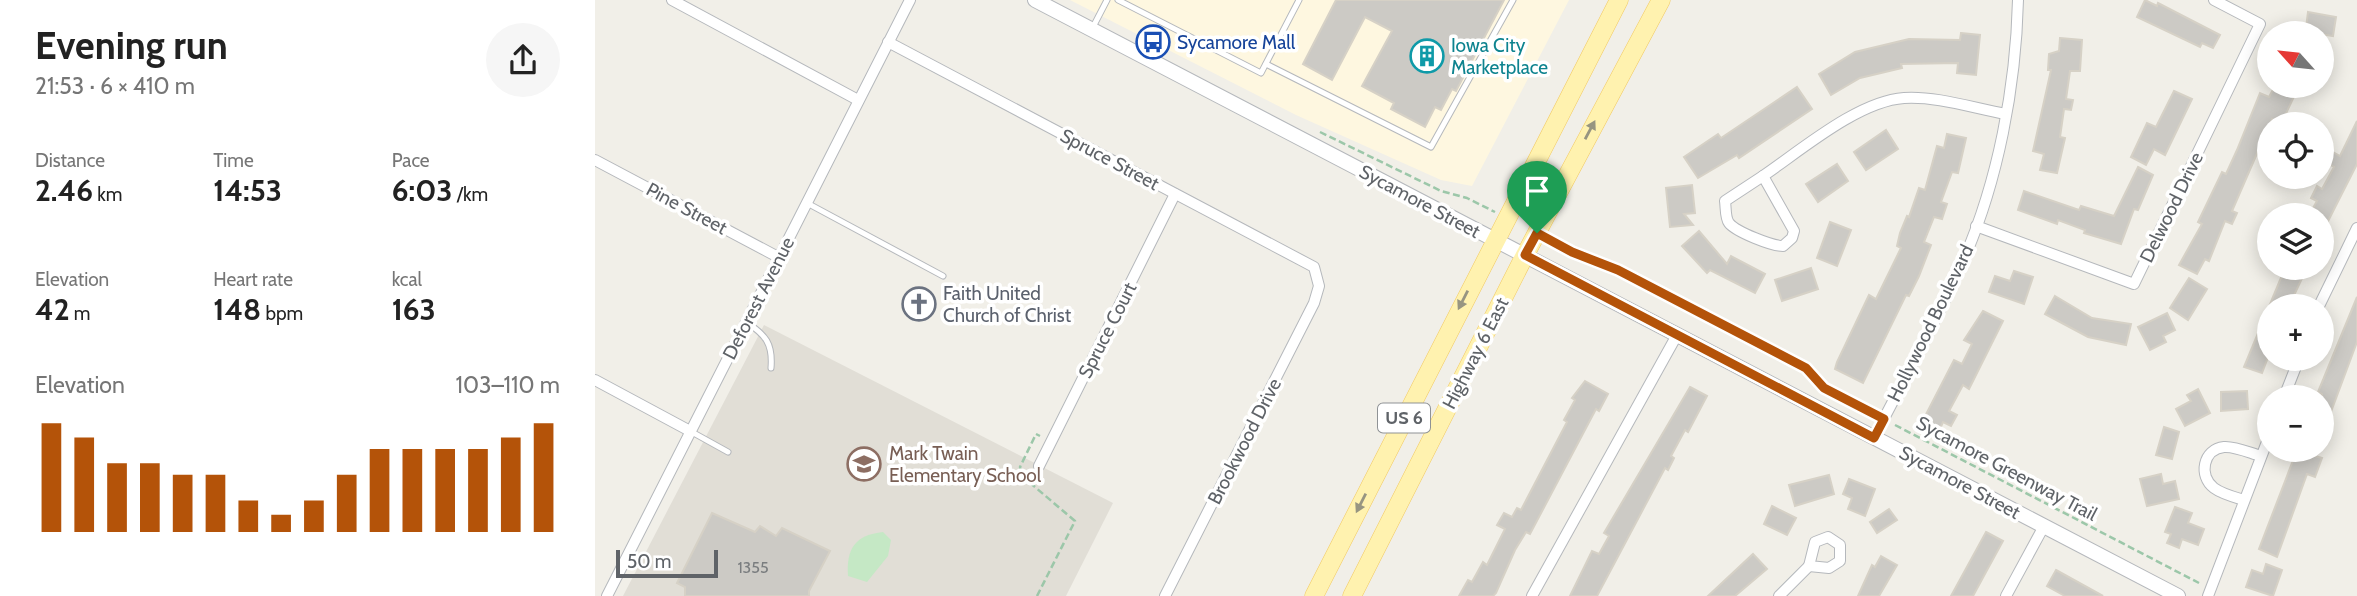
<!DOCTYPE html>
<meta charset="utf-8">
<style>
:root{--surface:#fff;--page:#f6f6f6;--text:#222;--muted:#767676;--accent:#b45309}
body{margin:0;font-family:Cabin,sans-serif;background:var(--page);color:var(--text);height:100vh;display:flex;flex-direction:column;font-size:26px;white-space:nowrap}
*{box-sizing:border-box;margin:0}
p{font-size:23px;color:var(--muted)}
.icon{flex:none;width:38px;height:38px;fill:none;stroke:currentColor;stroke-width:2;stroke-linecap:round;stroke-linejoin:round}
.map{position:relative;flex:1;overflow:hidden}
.drawer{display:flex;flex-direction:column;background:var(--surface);width:595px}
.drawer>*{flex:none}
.needle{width:46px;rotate:297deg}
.fabs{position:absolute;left:1662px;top:21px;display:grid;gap:14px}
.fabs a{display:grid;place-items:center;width:77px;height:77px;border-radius:50%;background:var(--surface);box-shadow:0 4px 18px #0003;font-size:35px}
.scale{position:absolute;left:21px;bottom:18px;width:102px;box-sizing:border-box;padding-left:7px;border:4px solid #5f6368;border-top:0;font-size:19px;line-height:24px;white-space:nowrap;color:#5f6368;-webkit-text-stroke:5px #fff;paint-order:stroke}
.pin{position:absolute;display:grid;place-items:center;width:60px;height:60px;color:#fff;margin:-72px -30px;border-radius:50% 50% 50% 0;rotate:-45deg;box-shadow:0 0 7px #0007}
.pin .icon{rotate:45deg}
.round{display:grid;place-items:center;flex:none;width:74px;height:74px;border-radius:37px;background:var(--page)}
.overview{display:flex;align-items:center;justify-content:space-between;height:119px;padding:0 35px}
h1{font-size:38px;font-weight:700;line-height:52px}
.stats{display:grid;grid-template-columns:repeat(3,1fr);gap:10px;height:119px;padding:7px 35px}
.stats div{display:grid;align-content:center}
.stats b{font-size:30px;font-weight:700}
.stats small{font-size:19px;font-weight:400}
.stats p{font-size:19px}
.chart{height:196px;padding:14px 35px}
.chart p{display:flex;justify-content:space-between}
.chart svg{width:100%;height:126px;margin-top:7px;stroke:var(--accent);stroke-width:6}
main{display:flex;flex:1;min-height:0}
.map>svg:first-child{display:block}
.commercial{fill:#fef7e0}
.education{fill:#e1ded6}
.green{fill:#c5e8c5}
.building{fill:#cccac5;stroke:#d6d1c6;stroke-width:2}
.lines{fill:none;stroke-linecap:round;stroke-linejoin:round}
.service-casing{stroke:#b5b8bc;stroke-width:7}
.minor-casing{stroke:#b5b8bc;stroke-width:12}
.tertiary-casing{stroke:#b5b8bc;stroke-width:16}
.primary-casing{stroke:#f2c960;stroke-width:19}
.path{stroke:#9cc7a9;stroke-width:2.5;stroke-dasharray:7 3.5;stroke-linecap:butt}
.service{stroke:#fff;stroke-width:5}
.minor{stroke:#fff;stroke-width:10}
.tertiary{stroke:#fff;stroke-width:14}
.primary{stroke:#fff2af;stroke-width:18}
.oneway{fill:#979581}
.route-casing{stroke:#fff;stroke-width:14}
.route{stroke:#b45309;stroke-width:9}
.labels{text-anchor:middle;stroke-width:7;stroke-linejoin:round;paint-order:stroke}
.number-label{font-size:16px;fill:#7a7d7f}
.shield{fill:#fff;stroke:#8f9295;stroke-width:2}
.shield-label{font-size:18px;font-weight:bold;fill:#5f6368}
.transit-label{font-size:19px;fill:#164399;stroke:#fff;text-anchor:start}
.culture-label{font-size:19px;fill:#0d838f;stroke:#fff;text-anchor:start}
.street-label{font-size:19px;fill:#5f6368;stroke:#fff}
.worship-label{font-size:19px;fill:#5b616d;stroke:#fff;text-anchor:start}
.education-label{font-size:19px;fill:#785e54;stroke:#fff;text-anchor:start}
</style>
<main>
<section class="drawer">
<div class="overview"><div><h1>Evening run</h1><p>21:53 · 6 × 410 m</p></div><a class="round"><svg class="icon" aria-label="share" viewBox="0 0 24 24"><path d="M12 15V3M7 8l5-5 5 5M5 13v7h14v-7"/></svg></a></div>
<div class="stats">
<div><p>Distance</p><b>2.46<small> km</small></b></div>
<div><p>Time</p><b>14:53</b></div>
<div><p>Pace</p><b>6:03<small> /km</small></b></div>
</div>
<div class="stats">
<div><p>Elevation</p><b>42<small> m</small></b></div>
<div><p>Heart rate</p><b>148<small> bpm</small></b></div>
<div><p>kcal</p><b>163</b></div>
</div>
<div class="chart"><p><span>Elevation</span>103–110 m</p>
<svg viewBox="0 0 160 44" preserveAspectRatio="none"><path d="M5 44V6M15 44V11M25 44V20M35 44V20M45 44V24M55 44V24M65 44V33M75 44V38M85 44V33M95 44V24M105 44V15M115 44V15M125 44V15M135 44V15M145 44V11M155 44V6"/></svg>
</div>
</section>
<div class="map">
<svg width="1762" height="596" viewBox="0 0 1762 596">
<rect width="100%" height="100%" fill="#f1efe8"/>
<polygon class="commercial" points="475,0 974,0 877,186 846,180 701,115"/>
<polygon class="education" points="169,325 518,503 471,596 28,596"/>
<path class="green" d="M288 532 296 540 293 556 272 582 253 576C251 549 260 535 288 532Z"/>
<g class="building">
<polygon points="741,0 909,0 861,91 857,89 846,110 840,107 830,127 796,109 799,103 767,86 797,31 770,17 737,80 708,64"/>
<polygon points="1550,0 1562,6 1563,3 1625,35 1618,48 1607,43 1605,47 1542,17"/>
<polygon points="1713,12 1741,17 1738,36 1719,33 1720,29 1711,28"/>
<polygon points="1366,33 1385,35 1381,75 1362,73 1363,63 1306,64 1307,68 1265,78 1236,95 1224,74 1260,52 1314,39 1365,40"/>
<polygon points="1465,38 1487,40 1485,71 1475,71 1471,99 1478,100 1476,110 1469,109 1465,137 1470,138 1462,173 1445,170 1449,154 1438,151 1456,70 1453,70 1454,54 1464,51"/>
<polygon points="1680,86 1704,86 1686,124 1677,119 1637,211 1642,213 1637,224 1630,221 1614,261 1610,259 1602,274 1584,265 1607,224 1603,222 1627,172 1631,174 1642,150 1665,93 1674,97"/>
<polygon points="1202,87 1217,109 1144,158 1142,155 1103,178 1089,157 1123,134 1126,138"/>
<polygon points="1579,91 1597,99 1570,155 1559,149 1551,165 1536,157 1552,123 1561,127"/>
<polygon points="1762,121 1762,164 1727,233 1727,215 1714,215 1722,201 1716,198 1722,186 1727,189 1739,167 1732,163 1738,152 1745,156"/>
<polygon points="1291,130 1303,149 1271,170 1259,152"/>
<polygon points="1352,134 1371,138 1363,173 1357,172 1346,202 1352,204 1347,219 1339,217 1329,242 1336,245 1324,276 1314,296 1311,295 1268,383 1240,369 1242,362 1274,295 1281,299 1306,248 1302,246 1305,233 1312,216 1314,217 1324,188 1330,190 1342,146 1349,148"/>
<polygon points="1242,164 1253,181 1223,202 1211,184"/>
<polygon points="1543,167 1558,175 1543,210 1539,209 1526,244 1489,233 1490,230 1463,220 1462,224 1423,210 1429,191 1484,210 1486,206 1519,216"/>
<polygon points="1097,185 1100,213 1089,214 1098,225 1075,227 1071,188"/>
<polygon points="1235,222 1256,230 1242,266 1222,258"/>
<polygon points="1104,231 1132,264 1136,256 1170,274 1160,293 1115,270 1112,273 1087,246"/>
<polygon points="1216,268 1223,289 1187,301 1180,280"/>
<polygon points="1690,268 1709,274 1694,306 1675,306 1675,352 1667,373 1649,367"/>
<polygon points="1419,271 1438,277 1429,304 1394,292 1400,276 1415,281"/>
<polygon points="1594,278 1612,289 1593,320 1575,308"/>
<polygon points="1460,296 1497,318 1536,324 1531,345 1493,337 1450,314"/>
<polygon points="1762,297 1762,342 1727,436 1727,394 1723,392"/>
<polygon points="1388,311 1408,321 1374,389 1368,385 1354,411 1362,415 1356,426 1348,422 1344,431 1327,422 1359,360 1367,364 1377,344 1369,340"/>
<polygon points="1572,313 1580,330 1568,336 1571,342 1555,350 1543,327"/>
<polygon points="990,381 1013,394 1004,411 1001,409 935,534 931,532 920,550 901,593 898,596 864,596 873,580 877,582 888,562 892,565 910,529 902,525 909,513 917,517 922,508 926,510 972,422 969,420 980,400 977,398"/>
<polygon points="1095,387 1112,396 1093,432 1090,430 1076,456 1079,458 1073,470 1070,468 1002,596 975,596 997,551 1004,554 1014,536 1009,533"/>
<polygon points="1603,389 1615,413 1590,426 1581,409 1596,401 1592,395"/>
<polygon points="1652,391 1653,409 1626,411 1626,392"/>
<polygon points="1569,427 1584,432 1577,459 1561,455"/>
<polygon points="1702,450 1723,450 1720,456 1727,458 1720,477 1712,474 1682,557 1664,549"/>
<polygon points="1566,474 1568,484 1580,481 1584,499 1552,506 1545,479"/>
<polygon points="1234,475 1239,494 1200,506 1194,485"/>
<polygon points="1254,479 1280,489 1270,516 1253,509 1257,498 1248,494"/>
<polygon points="1177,506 1201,518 1192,535 1169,524"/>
<polygon points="1580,507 1597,513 1593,523 1609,529 1603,545 1587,539 1584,548 1572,543 1576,534 1570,532"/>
<polygon points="1294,509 1302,520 1282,533 1275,522"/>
<polygon points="117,513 160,532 165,526 181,536 187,528 235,551 214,591 214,596 90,596 90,587 82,583"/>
<polygon points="1391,532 1408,541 1391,572 1378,596 1356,596"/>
<polygon points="1158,554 1172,569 1140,596 1113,596"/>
<polygon points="1286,556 1302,565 1284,596 1263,596 1277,565 1280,567"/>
<polygon points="1671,564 1687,570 1678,596 1651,587 1657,570 1668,574"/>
<polygon points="1461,570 1508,596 1470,596 1452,586"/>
</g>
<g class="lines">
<defs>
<g id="service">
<polyline points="523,0 666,73 704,0"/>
<polyline points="498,27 512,0"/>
<polyline points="671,64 836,147 918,0"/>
<polyline points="212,203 348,276"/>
<path d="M151 322C171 335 178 344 176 368"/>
<polyline points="95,431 133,452"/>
</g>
<g id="minor">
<polyline points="77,0 263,100"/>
<polyline points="293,42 719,267 724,286 719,303 570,596"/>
<polyline points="0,160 183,257"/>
<path d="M1168 176C1205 151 1263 101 1309 98 1342 96 1378 108 1411 114"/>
<path d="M1168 176 1199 231 1197 238 1188 246C1177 246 1141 232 1134 223 1130 218 1131 207 1130 201Z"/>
<polyline points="1381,226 1539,284 1665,24 1619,0"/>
<polyline points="1724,306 1762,228"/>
<polyline points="0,380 95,431"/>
<polyline points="1689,397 1704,359"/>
<path d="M1279 438C1309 379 1342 321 1368 261 1403 182 1421 86 1423 0"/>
<polyline points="444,466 580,194"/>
<path d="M1649 500C1639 497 1627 494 1619 488 1603 476 1608 449 1629 447 1640 446 1655 453 1666 456"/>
<polygon points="1233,537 1245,545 1245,561 1234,568 1214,566 1220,542"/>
<polyline points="12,596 315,0"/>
<polyline points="937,596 1082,335"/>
<polyline points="1184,596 1214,566"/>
<polyline points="1411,596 1449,526"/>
<polyline points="1613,596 1675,434"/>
</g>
<polyline id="tertiary" points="440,0 1583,596"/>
<g id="primary">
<polyline points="719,596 1024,0"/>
<polyline points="757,596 930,255 1066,0"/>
</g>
</defs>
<use href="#service" class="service-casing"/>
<use href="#minor" class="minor-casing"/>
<use href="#tertiary" class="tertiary-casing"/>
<use href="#primary" class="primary-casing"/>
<g class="path">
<polyline points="725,132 846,191 872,198 900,212"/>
<polyline points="956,241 1023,269 1211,368 1229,388 1278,414"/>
<polyline points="1300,425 1604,583"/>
<polyline points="442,596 480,521 427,476 425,467 441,434 445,436"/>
</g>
<use href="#service" class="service"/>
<use href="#minor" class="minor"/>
<use href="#tertiary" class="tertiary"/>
<use href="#primary" class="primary"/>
</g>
<defs><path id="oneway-solid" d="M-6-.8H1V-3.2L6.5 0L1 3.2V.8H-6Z" transform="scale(1.75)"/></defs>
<g class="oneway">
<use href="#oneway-solid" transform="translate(995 130) rotate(-62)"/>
<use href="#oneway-solid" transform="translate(868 300) rotate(117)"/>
<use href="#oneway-solid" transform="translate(766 503) rotate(117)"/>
</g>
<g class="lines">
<defs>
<polygon id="route" points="942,233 977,252 1023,270 1211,368 1229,388 1289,419 1279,438 930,255"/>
</defs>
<use href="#route" class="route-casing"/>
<use href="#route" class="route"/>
</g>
<defs>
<symbol id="bus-ring" viewBox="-11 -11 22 22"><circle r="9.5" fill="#fff" stroke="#1a4fb4" stroke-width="1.5"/><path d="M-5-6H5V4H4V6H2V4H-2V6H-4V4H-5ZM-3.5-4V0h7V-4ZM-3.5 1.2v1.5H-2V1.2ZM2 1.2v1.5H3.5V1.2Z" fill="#1a4fb4"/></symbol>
<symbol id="building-ring" viewBox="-11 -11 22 22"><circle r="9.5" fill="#fff" stroke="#0f9aa8" stroke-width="1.5"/><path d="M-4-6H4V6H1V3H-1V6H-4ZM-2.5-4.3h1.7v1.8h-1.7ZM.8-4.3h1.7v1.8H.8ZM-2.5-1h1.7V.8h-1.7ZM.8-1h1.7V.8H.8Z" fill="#0f9aa8"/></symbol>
<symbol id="church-ring" viewBox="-11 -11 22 22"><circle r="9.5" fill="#fff" stroke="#6b7280" stroke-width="1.5"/><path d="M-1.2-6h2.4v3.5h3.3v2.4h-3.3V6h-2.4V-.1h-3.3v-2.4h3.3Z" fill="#6b7280"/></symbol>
<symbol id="school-ring" viewBox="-11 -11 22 22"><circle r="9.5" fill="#fff" stroke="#8d6e63" stroke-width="1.5"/><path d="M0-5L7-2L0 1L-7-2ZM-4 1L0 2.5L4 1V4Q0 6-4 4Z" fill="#8d6e63"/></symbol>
</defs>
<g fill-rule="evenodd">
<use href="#bus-ring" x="539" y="23" width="38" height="38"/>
<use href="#building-ring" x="813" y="37" width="38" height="38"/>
<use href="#church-ring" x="305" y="285" width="38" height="38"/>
<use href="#school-ring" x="250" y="445" width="38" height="38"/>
</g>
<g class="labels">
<g class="number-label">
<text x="158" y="573">1355</text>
</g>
<rect class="shield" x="783" y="403.5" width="52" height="29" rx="5"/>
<g class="shield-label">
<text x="809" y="424">US 6</text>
</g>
<g class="transit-label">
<text x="582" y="49">Sycamore Mall</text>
</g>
<g class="culture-label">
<text x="856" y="52">Iowa City<tspan x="856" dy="22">Marketplace</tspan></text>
</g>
<g class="street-label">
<text transform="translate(515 159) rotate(28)" y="7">Spruce Street</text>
<text transform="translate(825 201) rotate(28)" y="7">Sycamore Street</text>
<text transform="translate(1576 207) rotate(-64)" y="7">Delwood Drive</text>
<text transform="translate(92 208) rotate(28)" y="7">Pine Street</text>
<text transform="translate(163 298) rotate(-63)" y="7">Deforest Avenue</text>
<text transform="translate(1335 323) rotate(-64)" y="7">Hollywood Boulevard</text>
<text transform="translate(512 330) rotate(-63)" y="7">Spruce Court</text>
<text transform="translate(880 353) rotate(-63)" y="7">Highway 6 East</text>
<text transform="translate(649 441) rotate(-63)" y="7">Brookwood Drive</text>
<text transform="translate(1412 468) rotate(28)" y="7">Sycamore Greenway Trail</text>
<text transform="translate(1365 482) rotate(28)" y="7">Sycamore Street</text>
</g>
<g class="worship-label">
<text x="348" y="300">Faith United<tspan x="348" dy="22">Church of Christ</tspan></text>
</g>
<g class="education-label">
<text x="294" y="460">Mark Twain<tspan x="294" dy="22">Elementary School</tspan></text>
</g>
</g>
</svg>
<div class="fabs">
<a><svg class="needle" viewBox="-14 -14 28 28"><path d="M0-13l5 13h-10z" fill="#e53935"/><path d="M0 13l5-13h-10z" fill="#767676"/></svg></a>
<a><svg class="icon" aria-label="locate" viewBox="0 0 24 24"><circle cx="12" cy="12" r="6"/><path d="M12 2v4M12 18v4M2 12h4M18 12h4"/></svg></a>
<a><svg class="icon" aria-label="layers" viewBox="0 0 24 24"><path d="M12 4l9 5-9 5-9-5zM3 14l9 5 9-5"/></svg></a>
<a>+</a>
<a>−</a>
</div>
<div class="scale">50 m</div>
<div class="pin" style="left:942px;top:233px;background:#1e9e55"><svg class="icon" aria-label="arrive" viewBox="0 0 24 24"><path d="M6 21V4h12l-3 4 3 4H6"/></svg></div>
</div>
</main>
